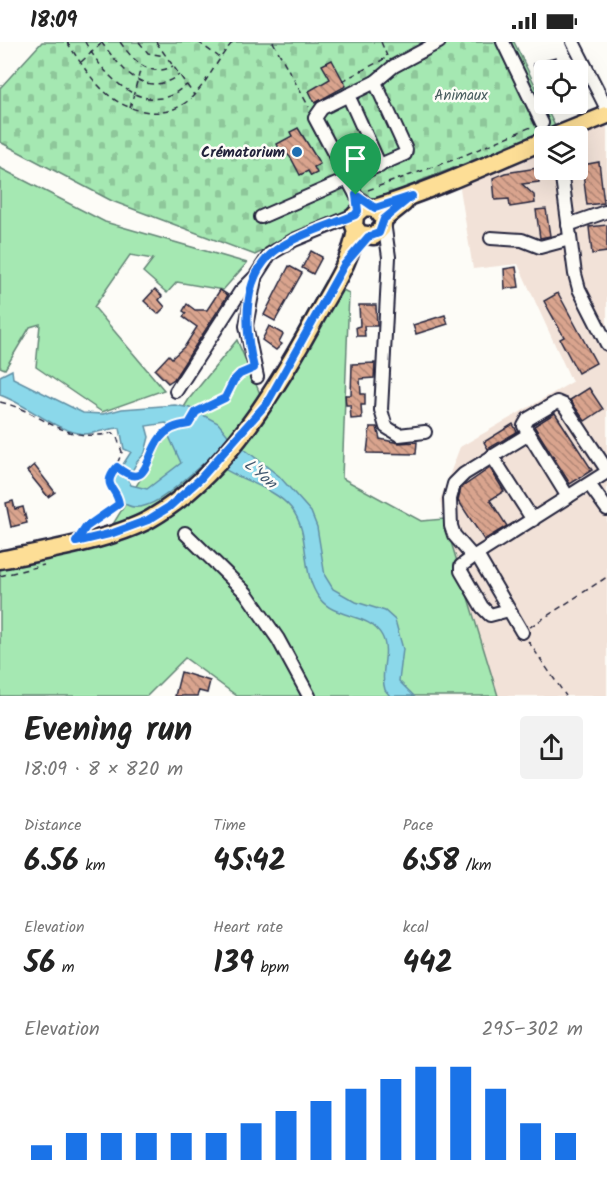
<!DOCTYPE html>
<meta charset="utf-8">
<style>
:root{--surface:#fff;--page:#f2f2f2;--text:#222;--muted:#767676;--accent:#1a73e8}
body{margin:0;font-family:Kalam,sans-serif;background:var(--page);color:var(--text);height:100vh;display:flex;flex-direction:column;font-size:22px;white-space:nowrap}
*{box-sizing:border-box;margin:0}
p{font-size:20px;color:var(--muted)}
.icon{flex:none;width:33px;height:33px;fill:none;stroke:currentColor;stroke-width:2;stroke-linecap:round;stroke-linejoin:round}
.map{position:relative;height:654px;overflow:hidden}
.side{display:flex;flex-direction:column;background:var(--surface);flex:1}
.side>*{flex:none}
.fabs{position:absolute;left:534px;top:18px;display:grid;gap:12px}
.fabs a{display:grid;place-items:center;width:54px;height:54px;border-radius:6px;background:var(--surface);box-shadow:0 6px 24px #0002;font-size:30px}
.pin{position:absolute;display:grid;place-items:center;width:51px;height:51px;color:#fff;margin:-62px -26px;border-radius:50% 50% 50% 0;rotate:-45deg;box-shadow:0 0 6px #0007}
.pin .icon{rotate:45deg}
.round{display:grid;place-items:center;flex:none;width:63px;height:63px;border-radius:6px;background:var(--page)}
.headline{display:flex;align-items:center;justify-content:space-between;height:102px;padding:0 24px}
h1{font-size:33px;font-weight:600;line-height:45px}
.figures{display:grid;grid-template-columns:repeat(3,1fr);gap:9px;height:102px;padding:6px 24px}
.figures div{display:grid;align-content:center}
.figures b{font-size:30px;font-weight:600}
.figures small{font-size:16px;font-weight:400}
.figures p{font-size:16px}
.chart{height:168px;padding:12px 24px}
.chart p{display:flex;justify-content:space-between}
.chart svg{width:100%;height:108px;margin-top:6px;stroke:var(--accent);stroke-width:6}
.status{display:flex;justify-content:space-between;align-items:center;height:42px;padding:0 30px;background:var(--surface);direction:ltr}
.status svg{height:16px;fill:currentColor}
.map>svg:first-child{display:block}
.built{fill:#f2e2d8}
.grass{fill:#a5e8b2;stroke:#648576;stroke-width:1.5}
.cemetery{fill:url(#cemetery-stones);stroke:#648576;stroke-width:1.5}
.water{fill:#8bd8ea;stroke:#618fa4;stroke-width:1.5;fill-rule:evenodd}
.building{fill:url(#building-back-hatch);stroke:#22223b;stroke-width:1.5}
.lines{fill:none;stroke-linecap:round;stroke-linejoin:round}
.minor-casing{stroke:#22223b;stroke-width:16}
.major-casing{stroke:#22223b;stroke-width:21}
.path{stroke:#22223b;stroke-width:1.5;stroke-dasharray:6 4.5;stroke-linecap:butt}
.minor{stroke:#fdfcf7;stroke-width:12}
.major{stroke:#fdde96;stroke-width:16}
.route-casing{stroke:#fff;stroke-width:12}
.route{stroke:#1a73e8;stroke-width:8}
.poi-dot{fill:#1f6fb2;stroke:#fdfcf7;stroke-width:2}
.labels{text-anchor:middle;stroke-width:5;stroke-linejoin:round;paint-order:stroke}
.park-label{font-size:15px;fill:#495d5f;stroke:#fdfcf7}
.poi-label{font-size:15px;font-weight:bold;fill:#22223b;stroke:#fdfcf7;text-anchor:end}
.water-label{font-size:16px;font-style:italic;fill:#425970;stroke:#fdfcf7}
</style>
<div class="status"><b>18:09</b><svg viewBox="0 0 49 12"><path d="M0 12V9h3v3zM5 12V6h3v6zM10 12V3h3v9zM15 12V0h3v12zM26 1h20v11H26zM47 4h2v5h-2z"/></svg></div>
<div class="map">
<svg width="607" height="654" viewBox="0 0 607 654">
<defs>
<pattern id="cemetery-stones" width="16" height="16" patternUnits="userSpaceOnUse" patternTransform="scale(1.5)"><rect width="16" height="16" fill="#a5e8b2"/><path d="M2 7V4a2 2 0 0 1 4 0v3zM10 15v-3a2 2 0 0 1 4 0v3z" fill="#8ec79a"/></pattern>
<pattern id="building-back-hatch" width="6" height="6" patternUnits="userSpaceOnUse" patternTransform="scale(1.5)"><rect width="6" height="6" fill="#d9a48e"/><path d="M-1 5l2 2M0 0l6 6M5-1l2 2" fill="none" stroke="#b08575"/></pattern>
</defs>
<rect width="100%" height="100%" fill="#fdfcf7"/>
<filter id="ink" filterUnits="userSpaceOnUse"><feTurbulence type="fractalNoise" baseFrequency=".0167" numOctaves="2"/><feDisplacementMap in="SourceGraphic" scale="12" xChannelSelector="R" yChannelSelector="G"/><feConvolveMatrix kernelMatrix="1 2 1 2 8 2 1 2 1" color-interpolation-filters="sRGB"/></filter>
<g filter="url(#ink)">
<polygon class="built" points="607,63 607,654 497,654 450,510 440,458 460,405 572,340 518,222 473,227 459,140 544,104 544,128 578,128 578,94 560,94 556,86"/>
<g class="grass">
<polygon points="0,126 105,180 247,221 223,248 177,240 167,251 143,230 153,217 130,213 94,265 164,348 102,370 36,325 40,282 30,285 5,327 0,325"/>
<polygon points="325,239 349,251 342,436 421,479 444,477 498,654 237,654 185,616 147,654 0,654 0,524 101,502 189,357 237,298 261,354"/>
</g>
<polygon class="cemetery" points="42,0 514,0 556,86 420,139 386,159 360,161 255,213 112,159 0,100 0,46"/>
<path class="water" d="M12 328 13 336 83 371 103 372 122 367 175 363 190 366 218 381 230 396 279 434 311 470 317 485 325 534 333 547 356 560 385 569 395 578 403 607 399 639 414 654H390L385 648C379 630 391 611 382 594 370 571 335 577 320 557 299 530 312 492 291 466 271 442 232 438 210 416 193 428 151 476 127 463 121 460 114 447 111 441L131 410 124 407 120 386C107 386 97 392 84 392 54 389 29 363 0 353V334ZM166 381 171 388 168 392 181 421 147 447 131 443 128 437 137 420 145 411 149 395 146 384Z"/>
<g class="building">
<polygon points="556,16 560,26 544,28 544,44 533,22"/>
<polygon points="332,18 346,44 315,61 309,49 330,37 322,23"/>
<polygon points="298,86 320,122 314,125 317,131 311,134 308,129 300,133 291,116 287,112 283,114 277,102 292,94 290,90"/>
<polygon points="599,120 604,161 587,163 582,123"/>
<polygon points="537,126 539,140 522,142 534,153 535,161 510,165 509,157 495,158 493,136 505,131"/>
<polygon points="546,167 550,194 540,196 536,168"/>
<polygon points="607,183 607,210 592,212 589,185"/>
<polygon points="311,209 322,215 313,232 302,226"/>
<polygon points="289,224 302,231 275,279 264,273"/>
<polygon points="516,225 519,245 505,247 504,227"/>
<polygon points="155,247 162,254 159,258 165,265 158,272 144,259"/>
<polygon points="220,248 228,253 174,337 168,341 155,328 169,313 172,316 185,304 197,285 183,275 186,271 183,269 187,262 195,268 207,268"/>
<polygon points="558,251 596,321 578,331 560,297 564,295 544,259"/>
<polygon points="359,263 376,263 377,284 364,284 365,294 357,294 356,285 360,284"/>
<polygon points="445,273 448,282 416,292 413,283"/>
<polygon points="269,284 283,292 279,300 282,302 276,308 262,298"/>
<polygon points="375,321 374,336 360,337 361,352 365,352 365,363 361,363 362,376 351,377 350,363 346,363 345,353 351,353 352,322"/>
<polygon points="589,346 603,367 585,379 570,358"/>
<polygon points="555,371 592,428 570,442 534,384"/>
<polygon points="513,382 517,390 488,407 484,400"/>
<polygon points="370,385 377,385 380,397 399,401 417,400 416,412 367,411"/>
<polygon points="34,423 55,450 48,455 27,429"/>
<polygon points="490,426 504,449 490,458 507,484 484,498 458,458 461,446"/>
<polygon points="13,459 15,467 23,465 27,481 11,485 6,461"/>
<polygon points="181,630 210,639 207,651 199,649 197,654 175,654"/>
</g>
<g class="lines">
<defs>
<g id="minor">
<polyline points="503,0 542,81"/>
<polyline points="573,0 607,67"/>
<polyline points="348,53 380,124"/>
<polyline points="561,128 575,232 579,247 607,302"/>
<polyline points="370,165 356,153 315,76 322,66 375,40 394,24 439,0"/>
<polyline points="261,175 405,112 406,108 375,40"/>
<polyline points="384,180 389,215 381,368 386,385 399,393 425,390"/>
<polyline points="568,183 605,170"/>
<polyline points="491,196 522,198 540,205 570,197"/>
<polyline points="255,237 246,284 257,335"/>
<polyline points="176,349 240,250 255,235 270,212 294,198 355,173"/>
<polyline points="529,392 568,455"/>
<polyline points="492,414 533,478"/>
<polyline points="607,428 564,363 557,360 528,377 524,384 529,392 464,432 454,442 450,457 451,484 454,493 473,515 607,430"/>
<polyline points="589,442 607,467"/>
<polyline points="185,491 246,551 278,597 309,654"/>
<polyline points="477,513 522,590"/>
<polyline points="473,515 461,524 461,529 482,565 490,573 509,568"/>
</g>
<g id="major">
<polyline points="555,94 607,73"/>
<path d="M375 166C433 148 488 122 544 99"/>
<polyline points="384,177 375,166 364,165 355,173 354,184 360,192 374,194 382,186 384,177 404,161"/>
<path d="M0 518C44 509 112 498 150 477 226 434 281 340 321 266 335 241 352 216 356 187"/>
</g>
</defs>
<use href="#minor" class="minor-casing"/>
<use href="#major" class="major-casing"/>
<g class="path">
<path d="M67 0C88 32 108 67 151 70 167 72 184 65 195 52 210 36 218 16 233 0"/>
<path d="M85 0C101 28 130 64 166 55 174 53 180 47 187 43"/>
<path d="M101 0C122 26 143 58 179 33"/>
<path d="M120 0C133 18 150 37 173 24"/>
<polyline points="139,0 148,11 165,14"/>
<polyline points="156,0 194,53"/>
<polyline points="198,0 219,15"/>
<polyline points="273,0 309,65"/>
<polyline points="381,0 387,14"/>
<polyline points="81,20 103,0"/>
<polyline points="342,39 386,16"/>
<polyline points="130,66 141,25"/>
<polyline points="368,148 453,118 531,85"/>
<path d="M0 360C44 370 61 402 112 391L117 395 122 410 109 442 119 463 84 487"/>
<path d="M118 425C122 428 129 435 134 435 150 435 149 387 189 382 201 362 210 369 224 357 234 349 232 337 244 330"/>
<polyline points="0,534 44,523"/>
<polyline points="530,585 607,535"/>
<polyline points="528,599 566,654"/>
</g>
<use href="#minor" class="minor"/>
<use href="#major" class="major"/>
</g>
</g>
<g class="lines" filter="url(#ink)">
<defs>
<path id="route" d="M356 153 375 166 412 154 384 177 379 191 368 195 344 223 267 361 200 437 169 465 148 478 113 491 76 500 86 485 119 462C117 444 100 445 117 425 148 450 145 415 160 396 167 387 178 383 189 382L196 370 225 356 234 338 240 332 254 326C244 286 240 229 282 204 304 190 331 183 355 173L358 169Z"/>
</defs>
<use href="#route" class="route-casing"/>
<use href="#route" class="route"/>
</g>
<circle class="poi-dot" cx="297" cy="110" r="6"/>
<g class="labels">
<g class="park-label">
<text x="461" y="58">Animaux</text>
</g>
<g class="poi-label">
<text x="285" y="115">Crématorium</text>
</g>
<g class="water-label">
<text transform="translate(261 431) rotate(40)" y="6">L'Yon</text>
</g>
</g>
</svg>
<div class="fabs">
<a><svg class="icon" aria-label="locate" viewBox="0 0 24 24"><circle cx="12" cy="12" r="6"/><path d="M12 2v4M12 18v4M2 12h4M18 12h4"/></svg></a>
<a><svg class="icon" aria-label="layers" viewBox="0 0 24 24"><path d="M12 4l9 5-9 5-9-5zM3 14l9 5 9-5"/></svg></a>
</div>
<div class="pin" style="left:356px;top:153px;background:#1e9e55"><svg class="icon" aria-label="arrive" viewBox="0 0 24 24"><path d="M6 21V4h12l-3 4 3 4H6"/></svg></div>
</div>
<section class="side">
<div class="headline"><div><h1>Evening run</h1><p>18:09 · 8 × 820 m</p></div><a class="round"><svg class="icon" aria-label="share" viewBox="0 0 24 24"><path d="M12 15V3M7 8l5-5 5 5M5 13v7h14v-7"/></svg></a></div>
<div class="figures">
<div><p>Distance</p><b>6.56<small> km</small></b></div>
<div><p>Time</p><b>45:42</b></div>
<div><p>Pace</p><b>6:58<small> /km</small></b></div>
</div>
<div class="figures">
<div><p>Elevation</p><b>56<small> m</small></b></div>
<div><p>Heart rate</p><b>139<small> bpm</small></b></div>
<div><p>kcal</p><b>442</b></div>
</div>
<div class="chart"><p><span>Elevation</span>295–302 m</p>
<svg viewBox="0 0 160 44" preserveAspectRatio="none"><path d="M5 44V38M15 44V33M25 44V33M35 44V33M45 44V33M55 44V33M65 44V29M75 44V24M85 44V20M95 44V15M105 44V11M115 44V6M125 44V6M135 44V15M145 44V29M155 44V33"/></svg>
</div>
</section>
